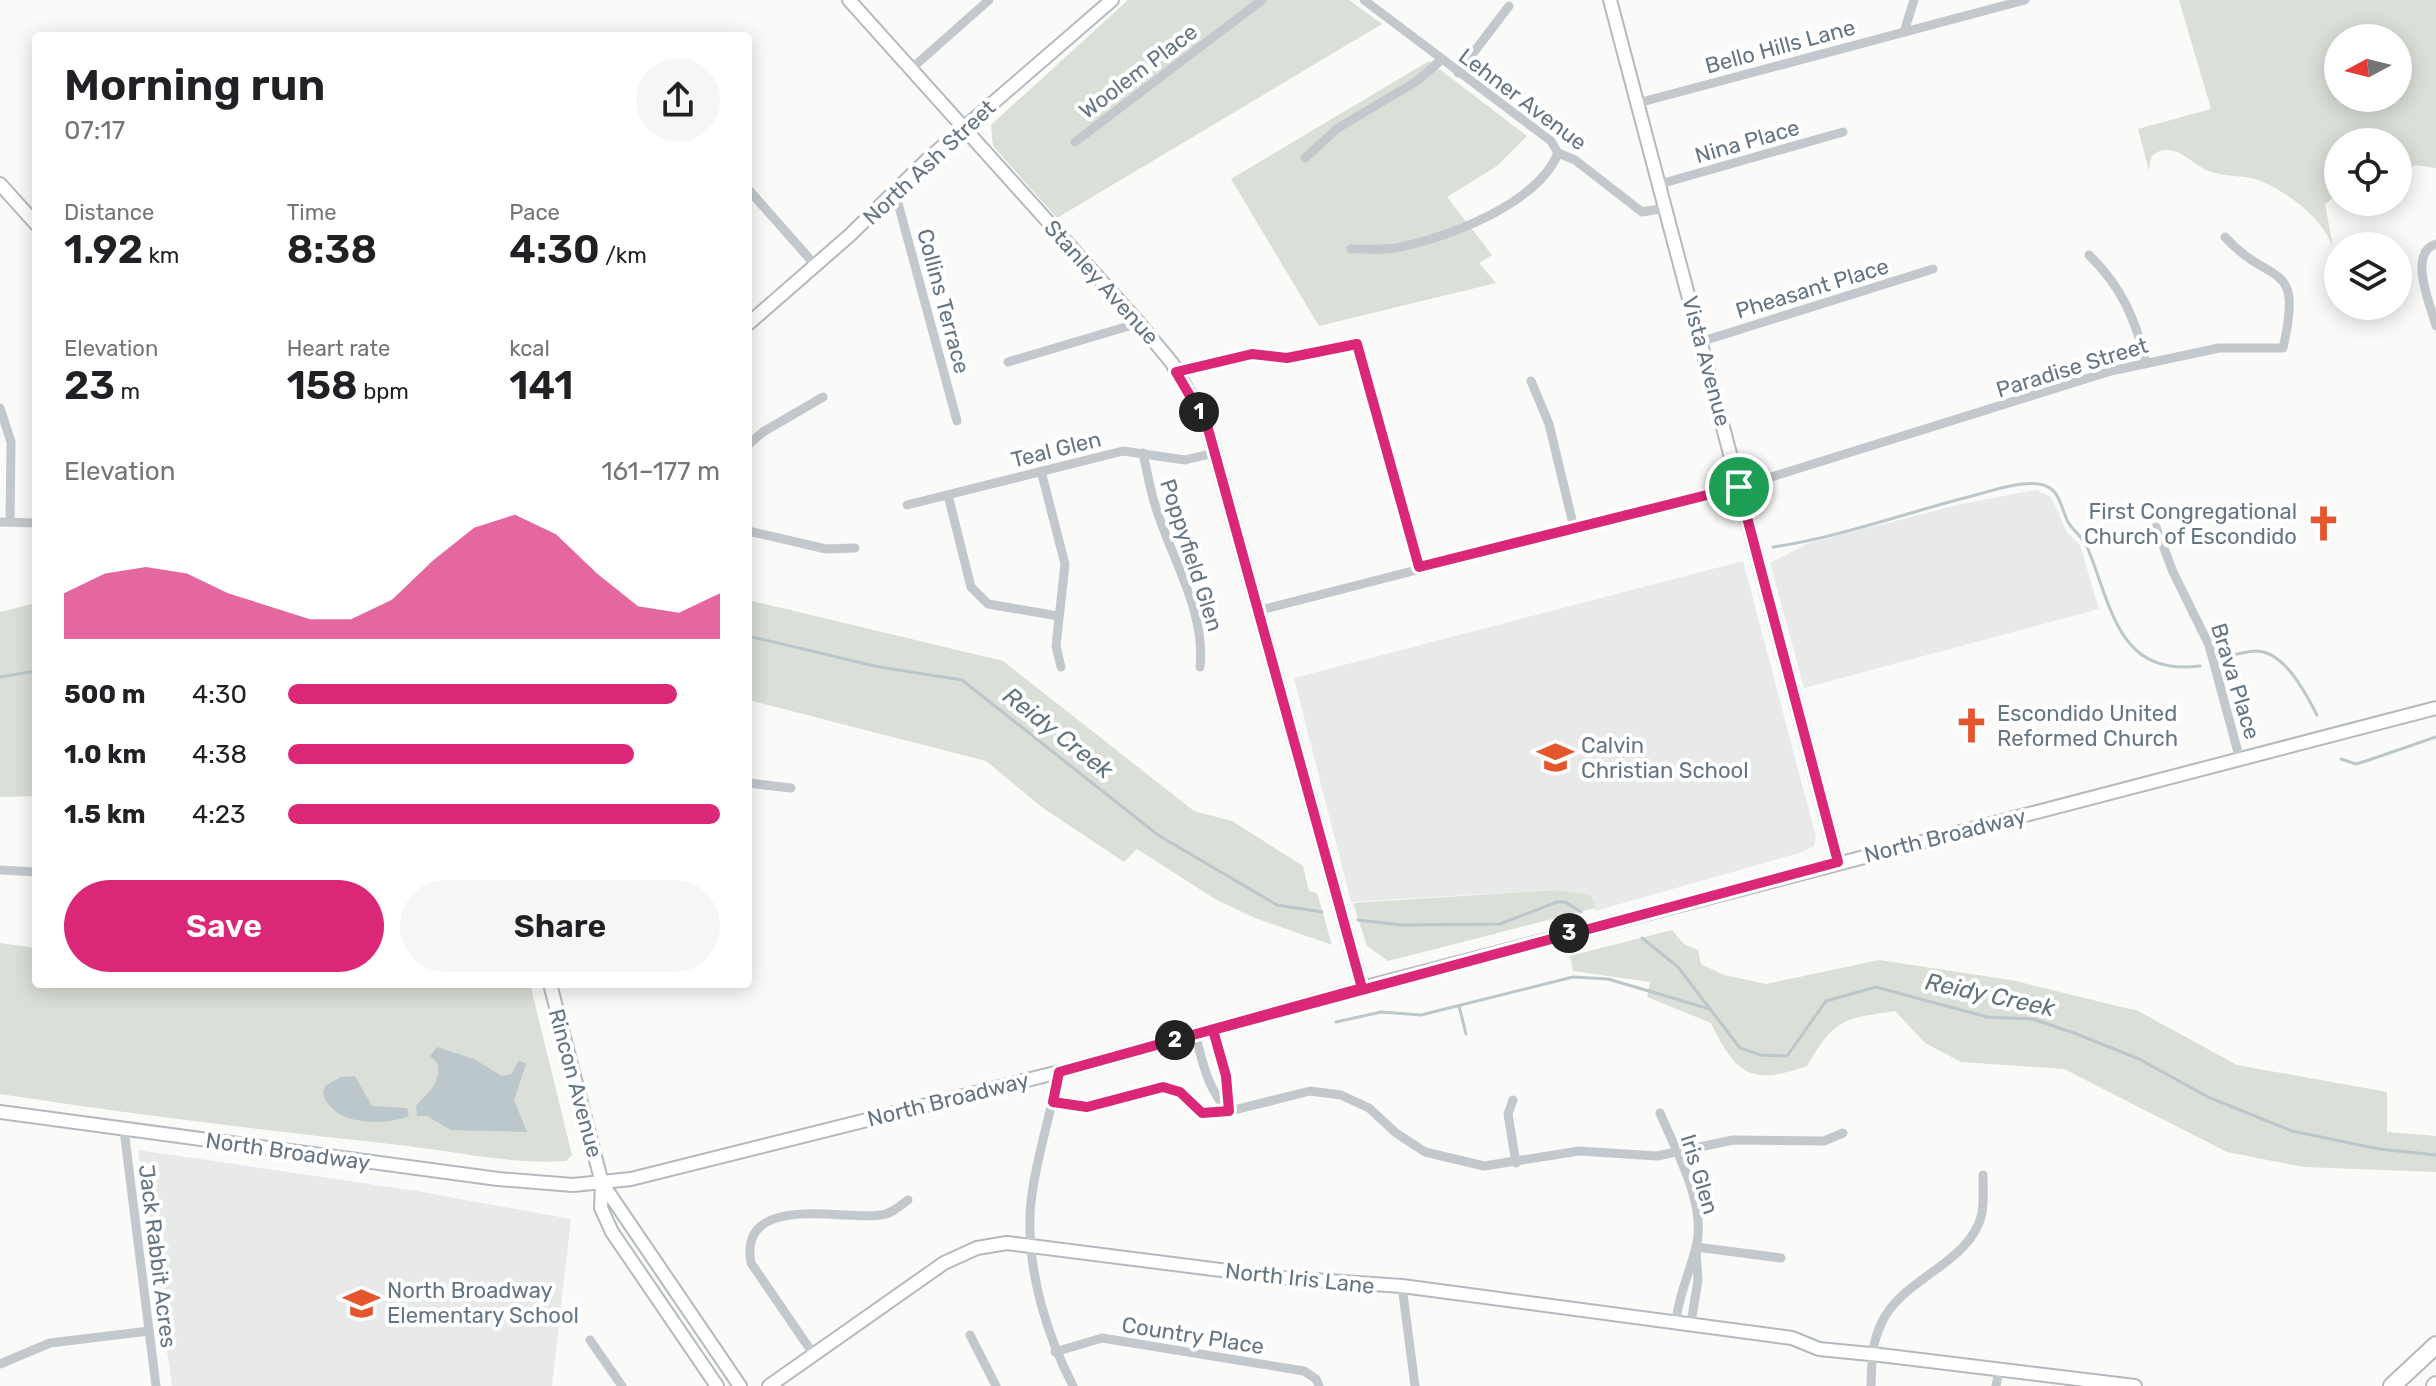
<!DOCTYPE html>
<meta charset="utf-8">
<style>
:root{--surface:#fff;--page:#f6f6f6;--text:#202124;--muted:#757577;--accent:#db2777}
body{margin:0;font-family:Rubik,sans-serif;background:var(--page);color:var(--text);height:100vh;display:flex;flex-direction:column;font-size:30px;white-space:nowrap}
*{box-sizing:border-box;margin:0}
p{font-size:26px;color:var(--muted)}
.icon{flex:none;width:44px;height:44px;fill:none;stroke:currentColor;stroke-width:2;stroke-linecap:round;stroke-linejoin:round}
.map{position:relative;flex:1;overflow:hidden}
.side{position:absolute;left:32px;top:32px;width:720px;height:956px;display:flex;flex-direction:column;background:var(--surface);border-radius:8px;box-shadow:0 4px 20px #0003}
.side>*{flex:none}
.needle{width:52px;rotate:263deg}
.buttons{position:absolute;left:2324px;top:24px;display:grid;gap:16px}
.buttons a{display:grid;place-items:center;width:88px;height:88px;border-radius:50%;background:var(--surface);box-shadow:0 4px 20px #0003;font-size:40px}
.pin{position:absolute;display:grid;place-items:center;width:68px;height:68px;color:#fff;margin:-34px;border:4px solid #fff;border-radius:50%;box-shadow:0 2px 8px #0007}
.km{position:absolute;width:40px;height:40px;margin:-20px;border-radius:50%;background:#222;color:#fff;font-size:22px;line-height:40px;text-align:center}
.round{display:grid;place-items:center;flex:none;width:84px;height:84px;border-radius:42px;background:var(--page)}
.head{display:flex;align-items:center;justify-content:space-between;height:136px;padding:0 32px}
h1{font-size:44px;font-weight:600;line-height:60px}
.figures{display:grid;grid-template-columns:repeat(3,1fr);gap:12px;height:136px;padding:8px 32px}
.figures div{display:grid;align-content:center}
.figures b{font-size:40px;font-weight:600}
.figures small{font-size:22px;font-weight:400}
.figures p{font-size:22px}
.chart{height:224px;padding:16px 32px}
.chart p{display:flex;justify-content:space-between}
.chart svg{width:100%;height:144px;margin-top:8px;fill:var(--accent);opacity:.7}
.action{display:flex;gap:16px;margin-top:auto;padding:16px 32px}
.action a{flex:1;height:92px;border-radius:48px;background:var(--accent);color:#fff;font-size:32px;font-weight:600;line-height:92px;text-align:center}
.action a+a{background:var(--page);color:var(--text)}
ul{padding:0 32px;list-style:none;font-size:26px}
li{display:grid;grid-template-columns:128px 96px 1fr;align-items:center;height:60px}
li i{height:20px;border-radius:10px;background:var(--accent)}
.map>svg:first-child{display:block}
.built{fill:#e8e9e9}
.green{fill:#dadfd7;fill-rule:evenodd}
.water{fill:#bbc7cb}
.lines{fill:none;stroke-linecap:round;stroke-linejoin:round}
.stream{stroke:#bbc7cb;stroke-width:3}
.secondary-casing{stroke:#b3babf;stroke-width:16}
.highway-casing{stroke:#b4b9bd;stroke-width:20}
.street{stroke:#c3c8cc;stroke-width:9}
.secondary{stroke:#fff;stroke-width:12}
.highway{stroke:#fff;stroke-width:16}
.route-casing{stroke:#fff;stroke-width:16}
.route{stroke:#db2777;stroke-width:10}
.labels{text-anchor:middle;stroke-width:8;stroke-linejoin:round;paint-order:stroke}
.street-label{font-size:22px;fill:#657683;stroke:#fff}
.poi-label{font-size:22px;fill:#657683;stroke:#fff;text-anchor:start}
.water-label{font-size:24px;font-style:italic;fill:#60757c;stroke:#fff}
</style>
<div class="map">
<svg width="2436" height="1386" viewBox="0 0 2436 1386">
<rect width="100%" height="100%" fill="#fafaf8"/>
<g class="built">
<polygon points="2036,490 2051,497 2067,532 2080,545 2099,609 1804,688 1770,563 1809,543 1961,504"/>
<polygon points="1743,561 1816,837 1814,846 1803,852 1595,911 1591,895 1556,890 1351,902 1294,678"/>
<polygon points="138,1150 417,1191 571,1219 552,1386 172,1386"/>
</g>
<g class="green">
<polygon points="1128,0 1349,0 1382,24 1057,218 993,146 991,125"/>
<path d="M2179 0H2436V168L2415 165 2398 178V142H2338V194L2325 204 2333 247C2321 217 2290 194 2261 181 2245 175 2227 177 2211 172 2193 166 2171 136 2151 157L2149 171 2138 129 2211 109ZM2338 38H2398V98H2338Z"/>
<polygon points="1429,61 1527,136 1497,166 1447,197 1492,255 1479,263 1496,283 1319,326 1231,179"/>
<polygon points="748,600 1003,661 1194,811 1232,821 1303,866 1309,891 1317,893 1332,945 1255,918 1215,899 1137,849 1124,862 1043,808 986,761 748,700"/>
<polygon points="36,603 36,796 0,797 0,612"/>
<polygon points="1556,890 1591,895 1595,908 1388,961 1367,946 1353,903"/>
<path d="M1672 930 1684 944 1698 950 1701 964 1724 975 1766 984 1879 960 2011 980 2138 1011 2237 1065 2387 1092V1132L2436 1136V1172L2304 1167 2227 1152 2064 1069 1961 1062 1925 1043 1895 1011C1841 1019 1835 1019 1807 1066 1750 1086 1736 1074 1711 1023L1647 997 1650 982 1573 971 1570 956Z"/>
<path d="M0 943 36 948V984H530L572 1155 566 1161C509 1165 449 1150 391 1144 260 1130 130 1114 0 1094Z"/>
</g>
<g class="water">
<path d="M437 1047 474 1059 502 1076 512 1074 519 1060 526 1064 514 1100 527 1132 451 1130 427 1116H417L416 1106C428 1091 440 1086 438 1064L430 1056Z"/>
<path d="M355 1076 372 1106 407 1108 409 1116C384 1126 331 1126 323 1093L325 1086 341 1077Z"/>
</g>
<g class="lines">
<g class="stream">
<path d="M1773 547C1836 538 1906 513 1968 497 1988 492 2018 481 2039 484 2059 487 2060 504 2067 520 2072 531 2084 537 2088 549 2112 607 2118 677 2200 666"/>
<polyline points="748,636 879,667 962,680 1158,835 1277,905 1322,912"/>
<path d="M2225 656C2236 655 2247 651 2257 651 2285 652 2306 694 2317 715"/>
<polyline points="0,677 36,671"/>
<polyline points="2341,759 2356,764 2366,761 2436,737"/>
<polyline points="1358,920 1402,925 1500,924 1557,902 1565,902 1581,912"/>
<polyline points="1642,938 1678,967 1740,1048 1761,1055 1787,1056 1826,1001 1876,987 1987,1017 2033,1019 2074,1033 2139,1059 2208,1097 2292,1131 2379,1149 2436,1155"/>
<polyline points="1459,1006 1466,1034"/>
<polyline points="1336,1022 1381,1012 1421,1015 1573,977 1608,979 1710,1009"/>
</g>
<defs>
<g id="secondary">
<polyline points="849,0 1139,323 1172,363 1207,425 1362,988"/>
<polyline points="1610,0 1838,862"/>
<polyline points="0,184 36,224"/>
<polyline points="748,324 850,235 928,159 1112,0"/>
<polyline points="550,984 602,1183 601,1208 612,1232 717,1386"/>
<polyline points="0,1112 498,1179 573,1185 631,1179 1059,1072 1362,988 2436,708"/>
<polyline points="602,1183 740,1386"/>
<polyline points="1872,1354 2135,1386"/>
<polyline points="769,1386 944,1263 977,1248 1007,1243 1284,1278 1402,1286 1792,1338 1819,1349 1870,1354"/>
</g>
<g id="highway">
<polyline points="2392,1386 2436,1345"/>
<polyline points="2435,1386 2436,1385"/>
</g>
</defs>
<use href="#secondary" class="secondary-casing"/>
<use href="#highway" class="highway-casing"/>
<g class="street">
<polyline points="1364,0 1551,141 1558,153 1575,160 1642,212 1666,208"/>
<polyline points="1904,32 1914,0"/>
<polyline points="911,69 989,0"/>
<polyline points="1458,73 1509,6"/>
<polyline points="1638,103 2025,0"/>
<polyline points="1075,142 1262,0"/>
<polyline points="1305,158 1338,128 1417,81 1441,60"/>
<polyline points="1660,184 1843,132"/>
<polyline points="748,189 816,266"/>
<polyline points="895,192 957,421"/>
<path d="M2436 244C2407 253 2431 306 2436 326"/>
<path d="M1351 249C1365 249 1381 250 1395 248 1445 239 1538 204 1558 153"/>
<path d="M2089 255C2121 286 2135 318 2146 362"/>
<polyline points="1703,341 1933,269"/>
<polyline points="1008,362 1139,323"/>
<polyline points="1176,372 1252,354 1287,358 1357,344 1419,567"/>
<polyline points="1531,381 1549,424 1574,528"/>
<polyline points="0,408 11,442 10,522"/>
<polyline points="748,445 763,432 823,397"/>
<path d="M1143 453C1147 471 1150 490 1156 508 1172 559 1206 613 1200 667"/>
<polyline points="1041,471 1065,564 1056,646 1061,667"/>
<polyline points="948,495 971,587 988,604 1058,616"/>
<polyline points="907,505 1123,451 1185,460 1214,453"/>
<polyline points="0,522 36,523"/>
<polyline points="2156,527 2173,572 2209,645 2240,760"/>
<polyline points="748,531 826,549 855,548"/>
<path d="M1257 611 1739 487 2111 371 2219 348H2283C2304 257 2271 288 2225 237"/>
<polyline points="748,783 791,788"/>
<polyline points="0,870 36,872"/>
<polyline points="1213,1030 1226,1076 1229,1111"/>
<path d="M1195 1034C1203 1063 1207 1089 1229 1111"/>
<path d="M1059 1072C1051 1113 1031 1176 1030 1216 1028 1273 1047 1336 1073 1386"/>
<polyline points="1513,1100 1508,1114 1516,1163"/>
<path d="M1053 1102C1101 1113 1118 1092 1162 1088 1184 1085 1190 1112 1214 1115L1310 1091 1341 1095 1369 1108 1396 1133 1425 1152 1484 1166 1579 1151 1657 1156 1733 1140 1824 1141 1843 1133"/>
<path d="M1660 1113C1676 1151 1705 1201 1697 1243 1691 1270 1679 1293 1676 1321"/>
<polyline points="124,1130 156,1386"/>
<polyline points="1696,1247 1781,1258"/>
<polyline points="1402,1286 1415,1386"/>
<polyline points="1691,1323 1698,1280 1696,1250"/>
<polyline points="970,1335 996,1386"/>
<polyline points="590,1340 622,1386"/>
<polyline points="1055,1352 1102,1338 1304,1371 1316,1379 1319,1386"/>
<path d="M814 1355 751 1263C738 1191 847 1221 881 1215 891 1214 900 1206 908 1200"/>
<polyline points="0,1364 50,1343 149,1331"/>
<path d="M1871 1386C1872 1360 1871 1345 1882 1322 1903 1277 1971 1264 1982 1213 1984 1201 1983 1187 1983 1175"/>
<polyline points="1996,1386 1999,1370"/>
</g>
<use href="#secondary" class="secondary"/>
<use href="#highway" class="highway"/>
</g>
<g class="lines">
<defs>
<polyline id="route" points="1739,487 1419,567 1357,344 1287,358 1252,354 1176,372 1207,425 1362,988 1059,1072 1053,1102 1087,1107 1163,1087 1180,1092 1202,1113 1229,1111 1226,1076 1213,1030 1838,862 1739,487"/>
</defs>
<use href="#route" class="route-casing"/>
<use href="#route" class="route"/>
</g>
<defs>
<symbol id="church-bare" viewBox="-9 -9 18 18"><path d="M-1.2-6h2.4v3.5h3.3v2.4h-3.3V6h-2.4V-.1h-3.3v-2.4h3.3Z" fill="#e4572e" stroke="#fff" stroke-width="2.5" paint-order="stroke"/></symbol>
<symbol id="school-bare" viewBox="-9 -9 18 18"><path d="M0-5L7-2L0 1L-7-2ZM-4 1L0 2.5L4 1V4Q0 6-4 4Z" fill="#e4572e" stroke="#fff" stroke-width="2.5" paint-order="stroke"/></symbol>
</defs>
<g fill-rule="evenodd">
<use href="#church-bare" x="2298" y="498" width="51" height="51"/>
<use href="#church-bare" x="1946" y="700" width="51" height="51"/>
<use href="#school-bare" x="1530" y="732" width="51" height="51"/>
<use href="#school-bare" x="336" y="1278" width="51" height="51"/>
</g>
<g class="labels">
<g class="street-label">
<text transform="translate(1780 46) rotate(-15)" y="8">Bello Hills Lane</text>
<text transform="translate(1138 71) rotate(-37)" y="8">Woolem Place</text>
<text transform="translate(1523 99) rotate(37)" y="8">Lehner Avenue</text>
<text transform="translate(1747 141) rotate(-16)" y="8">Nina Place</text>
<text transform="translate(929 162) rotate(-43)" y="8">North Ash Street</text>
<text transform="translate(1102 282) rotate(48)" y="8">Stanley Avenue</text>
<text transform="translate(1812 288) rotate(-17)" y="8">Pheasant Place</text>
<text transform="translate(944 301) rotate(75)" y="8">Collins Terrace</text>
<text transform="translate(1707 361) rotate(75)" y="8">Vista Avenue</text>
<text transform="translate(2072 367) rotate(-17)" y="8">Paradise Street</text>
<text transform="translate(1056 449) rotate(-14)" y="8">Teal Glen</text>
<text transform="translate(1192 555) rotate(72)" y="8">Poppyfield Glen</text>
<text transform="translate(2236 681) rotate(73)" y="8">Brava Place</text>
<text transform="translate(1945 835) rotate(-14)" y="8">North Broadway</text>
<text transform="translate(576 1083) rotate(75)" y="8">Rincon Avenue</text>
<text transform="translate(948 1099) rotate(-14)" y="8">North Broadway</text>
<text transform="translate(288 1151) rotate(8)" y="8">North Broadway</text>
<text transform="translate(1700 1174) rotate(73)" y="8">Iris Glen</text>
<text transform="translate(158 1256) rotate(83)" y="8">Jack Rabbit Acres</text>
<text transform="translate(1300 1278) rotate(6)" y="8">North Iris Lane</text>
<text transform="translate(1193 1335) rotate(9)" y="8">Country Place</text>
</g>
<g class="poi-label">
<text x="2297" y="519" text-anchor="end">First Congregational<tspan x="2297" dy="25">Church of Escondido</tspan></text>
<text x="1997" y="721">Escondido United<tspan x="1997" dy="25">Reformed Church</tspan></text>
<text x="1581" y="753">Calvin<tspan x="1581" dy="25">Christian School</tspan></text>
<text x="387" y="1298">North Broadway<tspan x="387" dy="25">Elementary School</tspan></text>
</g>
<g class="water-label">
<text transform="translate(1058 733) rotate(38)" y="8">Reidy Creek</text>
<text transform="translate(1990 995) rotate(12)" y="8">Reidy Creek</text>
</g>
</g>
</svg>
<div class="buttons">
<a><svg class="needle" viewBox="-14 -14 28 28"><path d="M0-13l5 13h-10z" fill="#e53935"/><path d="M0 13l5-13h-10z" fill="#757577"/></svg></a>
<a><svg class="icon" aria-label="locate" viewBox="0 0 24 24"><circle cx="12" cy="12" r="6"/><path d="M12 2v4M12 18v4M2 12h4M18 12h4"/></svg></a>
<a><svg class="icon" aria-label="layers" viewBox="0 0 24 24"><path d="M12 4l9 5-9 5-9-5zM3 14l9 5 9-5"/></svg></a>
</div>
<div class="pin" style="left:1739px;top:487px;background:#1e9e55"><svg class="icon" aria-label="arrive" viewBox="0 0 24 24"><path d="M6 21V4h12l-3 4 3 4H6"/></svg></div>
<b class="km" style="left:1199px;top:412px">1</b>
<b class="km" style="left:1175px;top:1040px">2</b>
<b class="km" style="left:1569px;top:933px">3</b>
<section class="side">
<div class="head"><div><h1>Morning run</h1><p>07:17</p></div><a class="round"><svg class="icon" aria-label="share" viewBox="0 0 24 24"><path d="M12 15V3M7 8l5-5 5 5M5 13v7h14v-7"/></svg></a></div>
<div class="figures">
<div><p>Distance</p><b>1.92<small> km</small></b></div>
<div><p>Time</p><b>8:38</b></div>
<div><p>Pace</p><b>4:30<small> /km</small></b></div>
</div>
<div class="figures">
<div><p>Elevation</p><b>23<small> m</small></b></div>
<div><p>Heart rate</p><b>158<small> bpm</small></b></div>
<div><p>kcal</p><b>141</b></div>
</div>
<div class="chart"><p><span>Elevation</span>161–177 m</p>
<svg viewBox="0 0 160 44" preserveAspectRatio="none"><path d="M0 44V30L10 24L20 22L30 24L40 30L50 34L60 38L70 38L80 32L90 20L100 10L110 6L120 12L130 24L140 34L150 36L160 30V44z"/></svg>
</div>
<ul>
<li><b>500 m</b>4:30<i style="width:90%"></i></li>
<li><b>1.0 km</b>4:38<i style="width:80%"></i></li>
<li><b>1.5 km</b>4:23<i style="width:100%"></i></li>
</ul>
<div class="action"><a>Save</a><a>Share</a></div>
</section>
</div>
